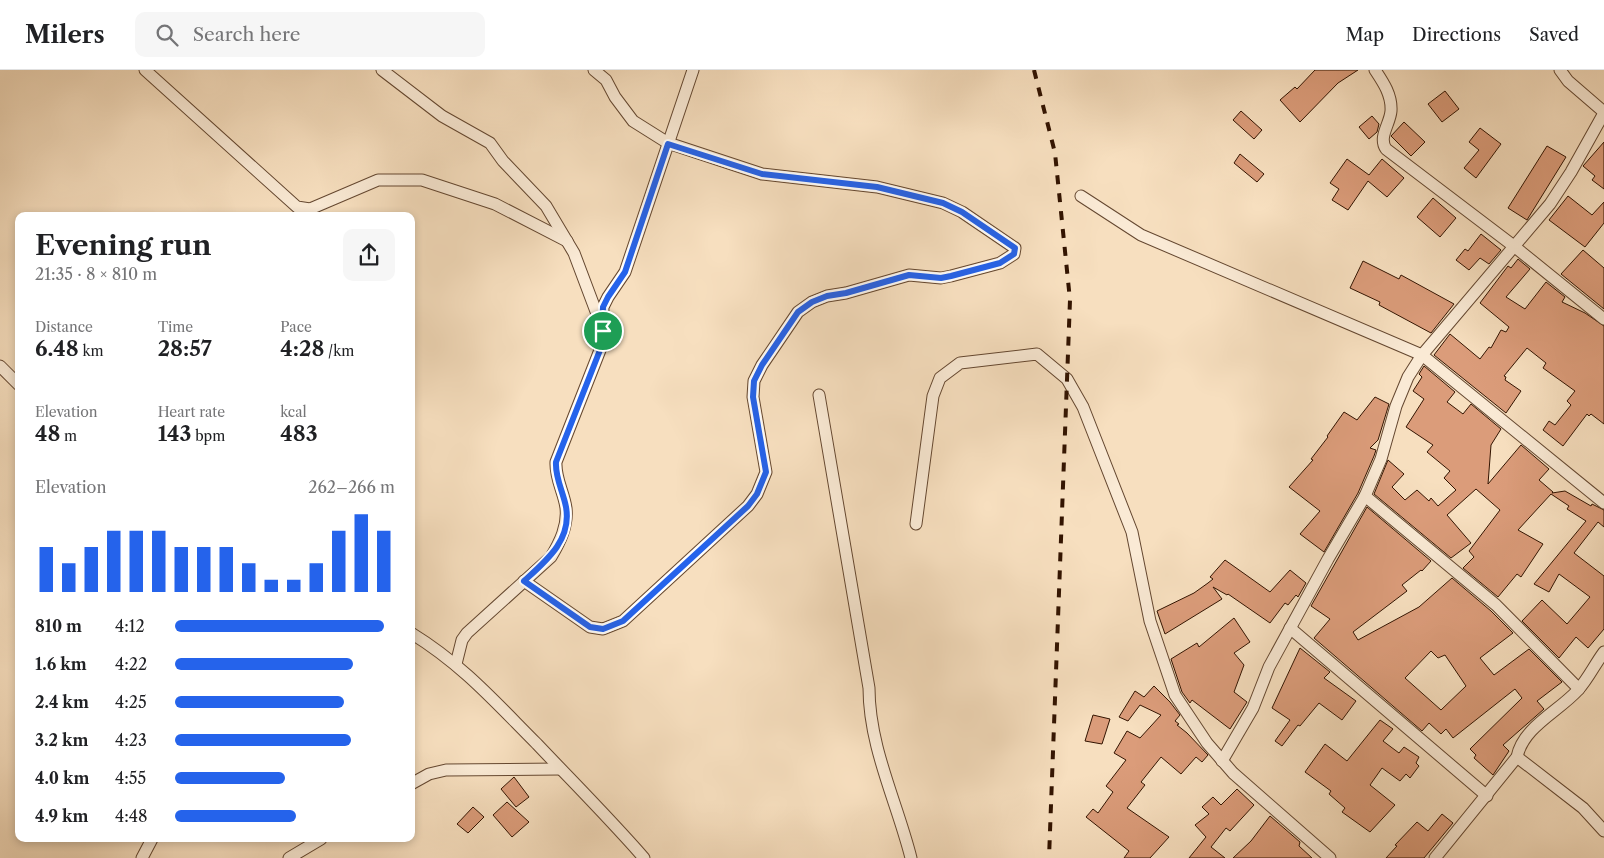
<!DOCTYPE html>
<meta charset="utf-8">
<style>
:root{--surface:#fff;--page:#f6f6f6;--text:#202124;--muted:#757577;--line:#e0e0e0;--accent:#2563eb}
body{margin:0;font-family:"Libre Caslon Text",serif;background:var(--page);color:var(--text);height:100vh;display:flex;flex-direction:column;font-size:19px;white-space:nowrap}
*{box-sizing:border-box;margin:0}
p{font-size:16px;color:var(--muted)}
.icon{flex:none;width:28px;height:28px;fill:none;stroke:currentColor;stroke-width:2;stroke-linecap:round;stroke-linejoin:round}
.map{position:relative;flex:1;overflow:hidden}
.panel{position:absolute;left:15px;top:142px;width:400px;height:630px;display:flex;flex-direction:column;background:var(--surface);border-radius:10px;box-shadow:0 2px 8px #0003}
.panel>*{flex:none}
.pin{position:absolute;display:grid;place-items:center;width:42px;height:42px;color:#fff;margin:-21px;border:2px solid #fff;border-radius:50%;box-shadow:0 1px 5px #0007}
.round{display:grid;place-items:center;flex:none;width:52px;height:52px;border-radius:10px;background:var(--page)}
.head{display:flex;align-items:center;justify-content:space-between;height:85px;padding:0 20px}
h1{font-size:28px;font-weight:700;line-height:38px}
.metrics{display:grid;grid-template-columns:repeat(3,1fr);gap:8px;height:85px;padding:5px 20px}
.metrics div{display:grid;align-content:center}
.metrics b{font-size:21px;font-weight:700}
.metrics small{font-size:14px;font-weight:400}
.metrics p{font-size:14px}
.chart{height:140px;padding:10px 20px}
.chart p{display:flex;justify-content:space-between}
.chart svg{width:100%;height:90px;margin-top:5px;stroke:var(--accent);stroke-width:6}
ul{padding:0 20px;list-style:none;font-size:16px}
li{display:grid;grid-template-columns:80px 60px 1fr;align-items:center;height:38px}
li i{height:12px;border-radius:6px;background:var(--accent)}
header{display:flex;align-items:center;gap:30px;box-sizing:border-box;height:70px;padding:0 25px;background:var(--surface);border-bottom:1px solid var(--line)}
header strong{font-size:24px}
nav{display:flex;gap:28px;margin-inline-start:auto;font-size:18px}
.search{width:350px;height:45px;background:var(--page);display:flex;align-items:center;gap:12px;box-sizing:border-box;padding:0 18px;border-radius:10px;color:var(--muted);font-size:19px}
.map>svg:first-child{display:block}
.building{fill:#db9c7a;stroke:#331401;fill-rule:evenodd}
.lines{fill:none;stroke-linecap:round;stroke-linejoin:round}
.minor-casing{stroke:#644730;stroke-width:13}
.minor{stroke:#faead5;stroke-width:11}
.rail{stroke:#331401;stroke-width:4;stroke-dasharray:9 9;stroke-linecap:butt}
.route-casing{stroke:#fff;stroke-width:10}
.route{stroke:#2563eb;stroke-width:6}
</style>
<header>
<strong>Milers</strong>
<div class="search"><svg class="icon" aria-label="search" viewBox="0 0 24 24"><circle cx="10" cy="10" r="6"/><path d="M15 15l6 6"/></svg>Search here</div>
<nav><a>Map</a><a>Directions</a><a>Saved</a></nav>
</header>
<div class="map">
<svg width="1604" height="788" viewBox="0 0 1604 788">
<rect width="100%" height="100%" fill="#f7dfbf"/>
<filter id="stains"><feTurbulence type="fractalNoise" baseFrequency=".004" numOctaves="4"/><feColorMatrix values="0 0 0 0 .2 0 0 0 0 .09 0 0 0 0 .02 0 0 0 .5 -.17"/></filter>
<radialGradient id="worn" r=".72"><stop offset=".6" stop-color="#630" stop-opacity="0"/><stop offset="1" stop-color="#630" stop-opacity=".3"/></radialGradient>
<g class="building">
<polygon points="1315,0 1358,0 1338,13 1300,52 1280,30 1295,17 1297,19"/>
<polygon points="1445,21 1459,39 1442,52 1428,34"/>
<polygon points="1241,41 1262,60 1254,69 1233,50"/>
<polygon points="1372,46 1379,54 1377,62 1369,69 1359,57"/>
<polygon points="1404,52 1425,72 1411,86 1391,66"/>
<polygon points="1480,58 1501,74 1476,108 1464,98 1479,80 1469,72"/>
<polygon points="1604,72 1604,119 1592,110 1595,106 1583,96"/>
<polygon points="1547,76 1566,87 1527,150 1508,138"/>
<polygon points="1240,84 1264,104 1257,112 1234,93"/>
<polygon points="1347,89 1369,105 1382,89 1404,108 1387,127 1368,111 1348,140 1332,130 1339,119 1330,113"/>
<polygon points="1568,126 1592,145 1604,132 1604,153 1585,177 1549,150"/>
<polygon points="1433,128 1456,148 1440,167 1417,147"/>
<polygon points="1481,164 1501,180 1489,194 1480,188 1469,200 1456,190 1465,179 1468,181"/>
<polygon points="1583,180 1604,198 1604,239 1561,204"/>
<polygon points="1518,189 1530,199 1506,227 1525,239 1546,212 1565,227 1562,232 1585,243 1604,256 1604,354 1591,344 1589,346 1587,344 1563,376 1543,360 1549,351 1555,355 1571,335 1567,331 1575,321 1543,298 1546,293 1527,278 1504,306 1506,307 1505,310 1521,321 1506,343 1434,285 1450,264 1480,289 1489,277 1491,278 1501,260 1506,262 1509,257 1480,233 1508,196 1511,198"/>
<polygon points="1363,191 1399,209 1401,205 1454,234 1431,263 1379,235 1380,232 1350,218"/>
<polygon points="1424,296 1455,322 1447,332 1463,344 1471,334 1501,359 1491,375 1488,414 1521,375 1549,399 1539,410 1553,422 1552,423 1565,421 1591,436 1592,434 1604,440 1604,457 1598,452 1574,483 1604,506 1604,559 1588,578 1576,567 1559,588 1522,551 1542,530 1567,554 1590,527 1559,504 1549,522 1534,514 1586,451 1567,439 1569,436 1551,424 1518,460 1543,474 1521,507 1517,504 1498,527 1463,498 1474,487 1469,481 1500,440 1476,419 1447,445 1471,473 1451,488 1374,424 1388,390 1404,404 1392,417 1405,430 1417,420 1429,431 1431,428 1438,436 1456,420 1444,408 1450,401 1427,382 1433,375 1406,357 1424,329 1413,321 1422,307 1419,304"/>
<polygon points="1375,327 1389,334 1378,370 1370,378 1376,380 1374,386 1358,423 1324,482 1300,464 1320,441 1289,417 1313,390 1311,389 1328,367 1327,366 1344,342 1357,350"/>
<path d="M1367 437 1431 491 1422 501 1421 500 1402 515 1407 521 1353 562 1358 570 1419 537 1452 508 1491 541 1513 563 1480 588 1494 605 1529 579 1562 612 1537 631 1544 639 1503 675 1509 681 1493 705 1474 688 1476 685 1470 679 1522 628 1515 619 1453 668 1446 659 1441 664 1429 653 1422 661 1314 568 1330 549 1311 536ZM1431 581 1438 588 1445 585 1466 616 1441 640 1405 608Z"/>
<polygon points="1225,490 1270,522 1290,500 1306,513 1298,527 1296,525 1288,535 1285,533 1270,553 1228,524 1227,525 1213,517 1222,529 1165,564 1157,541 1194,523 1208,513 1213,509 1210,507"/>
<polygon points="1234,548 1250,572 1234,583 1244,595 1234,622 1247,632 1230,659 1192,630 1190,633 1182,622 1171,589 1197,573 1199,577"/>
<polygon points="1300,578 1330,602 1324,608 1356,631 1342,650 1319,633 1300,656 1298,655 1282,676 1275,671 1290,650 1272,638"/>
<polygon points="1154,616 1170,632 1180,645 1175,651 1179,654 1177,655 1187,663 1208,685 1202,692 1196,687 1181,704 1161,687 1141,712 1145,715 1127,738 1169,767 1150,788 1124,788 1129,781 1086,747 1093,739 1098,743 1113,722 1106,716 1126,690 1114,683 1127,661 1140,668 1161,645 1140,635 1128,651 1119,647 1135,621 1144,627"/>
<polygon points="1093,645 1110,649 1102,674 1085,671"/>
<polygon points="1380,650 1393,659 1383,671 1399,683 1404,677 1419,687 1416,693 1419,696 1410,708 1406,704 1400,711 1382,698 1370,715 1395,735 1370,762 1342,742 1345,738 1329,724 1331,721 1305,702 1325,674 1347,691"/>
<polygon points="514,707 529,727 516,737 501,719"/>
<polygon points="1237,719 1254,735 1230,761 1226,758 1211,777 1225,788 1189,788 1206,767 1195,755 1209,744 1202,737 1213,727 1221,735"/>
<polygon points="507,732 529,752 512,767 493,745"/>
<polygon points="473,737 484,747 468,763 457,754"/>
<polygon points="1442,744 1453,753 1424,788 1386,788 1397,776 1395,775 1417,752 1428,761"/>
<polygon points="1270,746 1300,772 1299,776 1312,788 1233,788 1251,771"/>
</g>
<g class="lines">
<defs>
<g id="minor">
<polyline points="145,0 297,137 310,139 378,110 422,110 495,134 567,171"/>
<polyline points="382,0 442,46 490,73 503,91 546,136 574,183 600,252"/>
<path d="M1375 0C1383 12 1392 25 1391 41 1390 54 1378 67 1386 79L1515 177 1604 249"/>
<polyline points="1560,0 1568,11 1604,42"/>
<polyline points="1081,126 1141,165 1422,285 1604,433"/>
<polyline points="0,296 19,315"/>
<path d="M819 325 869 618C869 677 897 732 911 788"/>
<polyline points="1365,426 1496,535 1579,619"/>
<polyline points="916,454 933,326 940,308 960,293 1037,284 1067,309 1083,337 1132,462 1150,551 1175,625 1207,673 1233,703 1330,788"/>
<polyline points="524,511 590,557 603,559 623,551 748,436 757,424 766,402 753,327 754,311 762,295 798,242 812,232 827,226 846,223 909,205 941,208 951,206 1000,193 1014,184 1015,178 962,142 943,133 877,117 762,104 668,73 633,51 615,27 606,10 594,0"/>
<polyline points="1290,558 1487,726"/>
<path d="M411 563C463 595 495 632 537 674 573 712 610 749 644 788"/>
<path d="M456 594 462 570 467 563 551 487C560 472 568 456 566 438 564 422 555 409 556 392L602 275 603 237 608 227 625 202 693 0"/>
<polyline points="1517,687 1583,738 1604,761"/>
<polyline points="1222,691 1253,638 1269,597 1328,489 1365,426 1381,389 1396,336 1408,307 1422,285 1550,134 1571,102 1604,43"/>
<polyline points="411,714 429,704 446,700 560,699"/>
<polyline points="142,788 152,769"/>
<polyline points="289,788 321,769"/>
<path d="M1435 788 1517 687C1523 657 1558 642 1578 620 1588 609 1595 594 1604 582"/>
</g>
</defs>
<use href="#minor" class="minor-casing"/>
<use href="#minor" class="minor"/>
<polyline class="rail" points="1034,0 1055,83 1070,230 1049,788"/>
</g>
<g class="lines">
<defs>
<path id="route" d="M668 74 762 104 877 117 943 133 962 142 1015 178 1014 184 1000 193 951 206 941 208 909 205 846 223 827 226 812 232 798 242 762 295 754 311 753 327 766 402 757 424 748 436 623 551 603 559 590 557 524 511C546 491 572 470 566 437 563 421 555 408 556 392L602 275 603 237 608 227 625 202Z"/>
</defs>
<use href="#route" class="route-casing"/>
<use href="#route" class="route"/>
</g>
<rect width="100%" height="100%" filter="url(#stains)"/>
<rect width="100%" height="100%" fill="url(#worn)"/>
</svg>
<div class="pin" style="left:603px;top:261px;background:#1e9e55"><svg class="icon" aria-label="arrive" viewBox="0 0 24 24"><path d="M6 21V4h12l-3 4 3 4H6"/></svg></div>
<section class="panel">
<div class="head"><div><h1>Evening run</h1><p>21:35 · 8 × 810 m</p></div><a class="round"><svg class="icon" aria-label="share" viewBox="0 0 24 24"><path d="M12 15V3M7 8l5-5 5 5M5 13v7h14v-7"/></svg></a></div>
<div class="metrics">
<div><p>Distance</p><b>6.48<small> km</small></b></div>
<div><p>Time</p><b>28:57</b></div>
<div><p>Pace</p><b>4:28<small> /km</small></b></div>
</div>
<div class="metrics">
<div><p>Elevation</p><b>48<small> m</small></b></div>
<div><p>Heart rate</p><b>143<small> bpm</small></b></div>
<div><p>kcal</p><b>483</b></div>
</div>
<div class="chart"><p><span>Elevation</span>262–266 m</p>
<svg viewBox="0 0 160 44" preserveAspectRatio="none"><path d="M5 44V22M15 44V30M25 44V22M35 44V14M45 44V14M55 44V14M65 44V22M75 44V22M85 44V22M95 44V30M105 44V38M115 44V38M125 44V30M135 44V14M145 44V6M155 44V14"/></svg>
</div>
<ul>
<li><b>810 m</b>4:12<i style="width:95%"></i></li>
<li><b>1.6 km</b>4:22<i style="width:81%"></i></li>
<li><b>2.4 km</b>4:25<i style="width:77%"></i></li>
<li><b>3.2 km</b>4:23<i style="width:80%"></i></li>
<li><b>4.0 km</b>4:55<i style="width:50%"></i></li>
<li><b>4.9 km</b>4:48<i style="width:55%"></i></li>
</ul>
</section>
</div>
